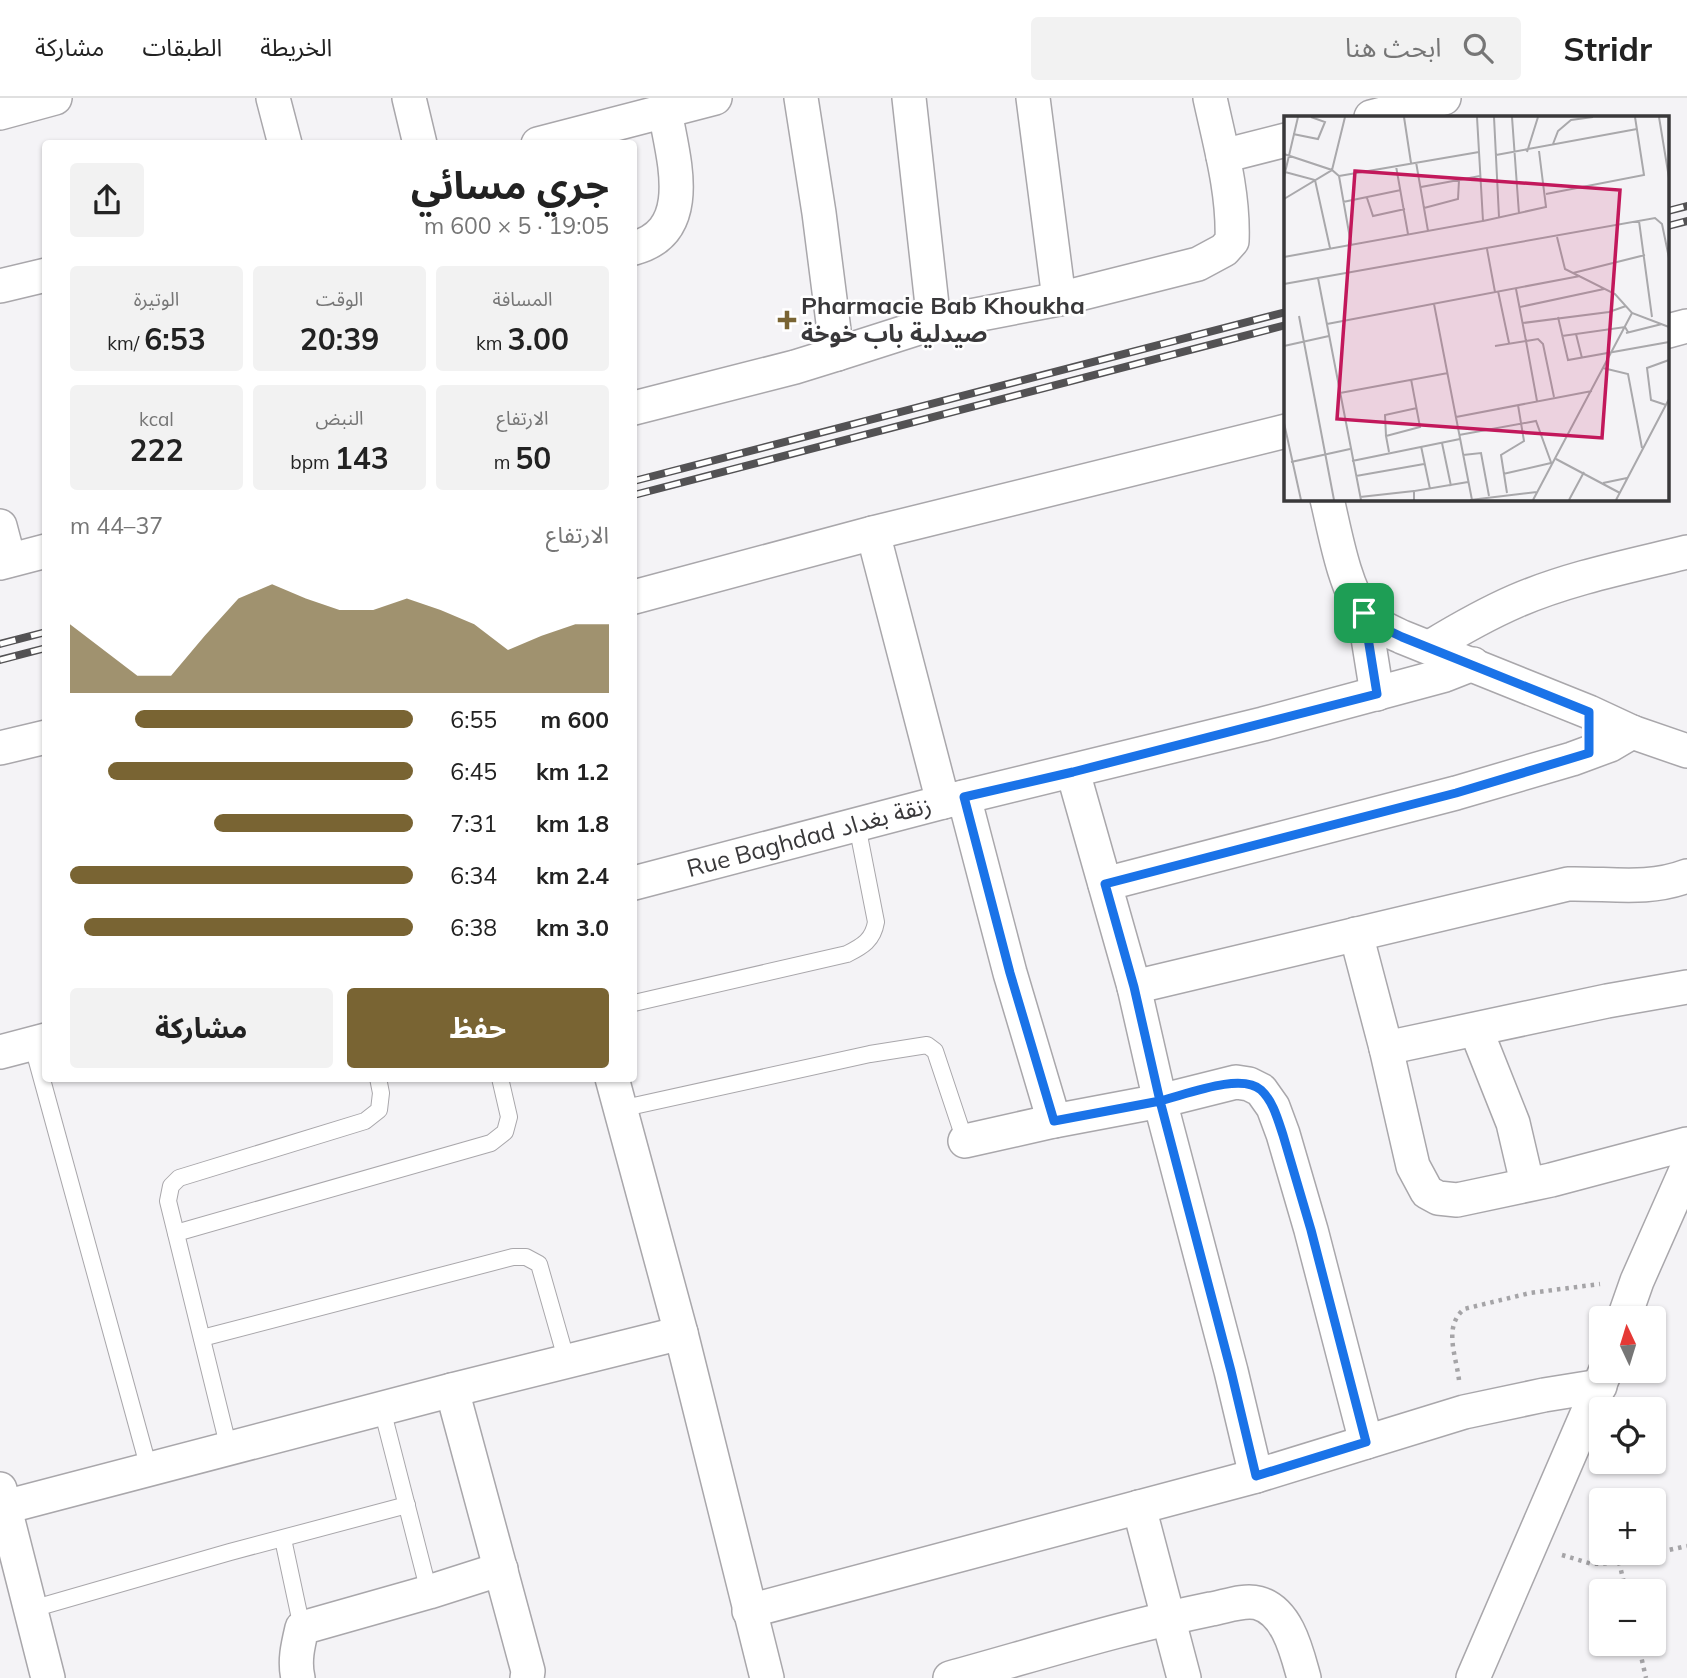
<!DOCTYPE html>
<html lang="ar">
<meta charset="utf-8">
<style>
:root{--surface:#fff;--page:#f2f2f2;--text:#222;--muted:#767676;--line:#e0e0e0;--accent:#796433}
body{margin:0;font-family:Mulish,"Noto Sans Arabic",sans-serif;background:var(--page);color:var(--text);direction:rtl;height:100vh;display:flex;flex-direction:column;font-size:26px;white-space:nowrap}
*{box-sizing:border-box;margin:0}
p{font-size:23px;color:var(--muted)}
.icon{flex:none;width:38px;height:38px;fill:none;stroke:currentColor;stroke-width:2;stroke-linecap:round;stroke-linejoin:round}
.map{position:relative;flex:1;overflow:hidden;direction:ltr}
.drawer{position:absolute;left:42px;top:42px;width:595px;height:942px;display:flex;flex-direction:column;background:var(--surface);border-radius:7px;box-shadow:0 2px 5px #0004;direction:rtl}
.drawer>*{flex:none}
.needle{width:46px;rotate:356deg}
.controls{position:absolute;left:1589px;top:1208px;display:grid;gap:14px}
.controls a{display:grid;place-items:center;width:77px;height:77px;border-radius:7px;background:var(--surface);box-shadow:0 2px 5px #0004;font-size:35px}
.pin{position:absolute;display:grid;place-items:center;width:60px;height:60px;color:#fff;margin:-30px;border-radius:14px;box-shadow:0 4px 10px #0006}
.round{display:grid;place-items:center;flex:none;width:74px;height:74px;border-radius:7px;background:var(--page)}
.head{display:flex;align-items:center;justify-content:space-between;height:119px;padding:0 28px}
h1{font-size:38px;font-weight:700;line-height:52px}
.metrics{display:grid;grid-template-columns:repeat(3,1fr);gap:10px;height:119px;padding:7px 28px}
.metrics div{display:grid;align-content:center;border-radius:7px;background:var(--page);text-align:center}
.metrics b{font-size:30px;font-weight:700}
.metrics small{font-size:19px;font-weight:400}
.metrics p{font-size:19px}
.chart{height:196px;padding:14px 28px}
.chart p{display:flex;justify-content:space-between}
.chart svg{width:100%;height:126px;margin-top:7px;fill:var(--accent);opacity:.7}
.cta{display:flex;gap:14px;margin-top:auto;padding:14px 28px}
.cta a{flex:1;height:80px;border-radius:7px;background:var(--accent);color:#fff;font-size:28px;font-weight:700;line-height:80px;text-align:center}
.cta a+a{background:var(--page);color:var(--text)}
ul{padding:0 28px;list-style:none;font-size:23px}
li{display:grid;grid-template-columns:112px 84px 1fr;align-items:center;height:52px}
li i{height:18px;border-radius:9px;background:var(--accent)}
header{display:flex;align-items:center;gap:42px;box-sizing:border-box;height:98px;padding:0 35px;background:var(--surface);border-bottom:2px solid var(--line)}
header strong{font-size:33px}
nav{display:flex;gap:38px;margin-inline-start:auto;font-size:24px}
.search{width:490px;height:63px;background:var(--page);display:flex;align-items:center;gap:18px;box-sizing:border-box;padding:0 24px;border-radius:7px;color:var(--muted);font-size:26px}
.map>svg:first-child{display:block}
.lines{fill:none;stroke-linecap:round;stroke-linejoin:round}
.lane-casing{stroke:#a9a7ab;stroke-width:18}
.street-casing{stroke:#a9a7ab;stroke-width:36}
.path{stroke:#a5a4a7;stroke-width:4.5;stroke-dasharray:3.5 5;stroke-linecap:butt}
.lane{stroke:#fff;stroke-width:16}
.street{stroke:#fff;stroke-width:33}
.rail-casing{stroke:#535254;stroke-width:8}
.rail{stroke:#fff;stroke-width:5;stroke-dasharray:16;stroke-linecap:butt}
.route-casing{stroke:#fff;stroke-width:14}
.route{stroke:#1a73e8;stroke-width:9}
.poi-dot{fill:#796433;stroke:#fff;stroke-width:2.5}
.labels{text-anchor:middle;stroke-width:5;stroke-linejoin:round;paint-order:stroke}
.poi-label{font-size:24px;font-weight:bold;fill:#39383a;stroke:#fff;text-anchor:start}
.street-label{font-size:24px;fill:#39383a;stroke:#fff}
.inset-road{fill:none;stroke:#a9a8ab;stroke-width:2}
.view{fill:#c2185b;fill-opacity:0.15;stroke:#c2185b;stroke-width:3.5}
.inset-edge{fill:none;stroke:#39383a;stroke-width:3.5}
</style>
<header>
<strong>Stridr</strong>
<div class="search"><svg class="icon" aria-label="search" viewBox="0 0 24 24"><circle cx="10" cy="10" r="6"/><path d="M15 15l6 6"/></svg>ابحث هنا</div>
<nav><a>الخريطة</a><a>الطبقات</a><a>مشاركة</a></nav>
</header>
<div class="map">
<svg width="1687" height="1580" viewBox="0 0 1687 1580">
<rect width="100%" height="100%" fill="#f4f3f6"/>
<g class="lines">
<defs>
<g id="lane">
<path d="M634 905 847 856C863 848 873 842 876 824L857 727"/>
<polyline points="32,945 149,1371"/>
<polyline points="620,1011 870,956 927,947 935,953 965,1043"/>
<polyline points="176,1135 491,1045 505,1034 509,1019 500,980"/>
<polyline points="202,1240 513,1159 526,1159 539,1166 567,1264"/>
<polyline points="382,1311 429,1494"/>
<polyline points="229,1351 168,1103 171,1088 179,1080 365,1023 379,1012 381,995 378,980"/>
<polyline points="283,1441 302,1530"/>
<polyline points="32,1511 230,1454 407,1407"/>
</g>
<g id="street">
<polyline points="273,0 285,46"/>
<polyline points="409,0 420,46"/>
<polyline points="909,0 934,225"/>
<polyline points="1033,0 1059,201"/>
<polyline points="0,15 55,0"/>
<polyline points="1371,19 1444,0"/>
<polyline points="538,46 715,0"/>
<polyline points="1223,58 1286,42"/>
<path d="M634 150C697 133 673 60 665 13"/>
<polyline points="0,188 46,177"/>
<polyline points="1668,233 1687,228"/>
<path d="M837 256 934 225 1059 201 1198 166 1224 152 1232 143C1234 95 1220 46 1210 0"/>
<polyline points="634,310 795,269 837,256 819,115 801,0"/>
<path d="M1327 401C1335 434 1344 489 1365 516 1374 527 1389 533 1402 539L1589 614 1632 634 1687 653"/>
<polyline points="0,428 9,462"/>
<polyline points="873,435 943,704"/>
<polyline points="0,465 46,453"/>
<polyline points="634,499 873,435 1286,333"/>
<polyline points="1364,515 1377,596"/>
<path d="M1430 549C1458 532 1486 516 1516 503 1569 480 1630 468 1687 454"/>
<polyline points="0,650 46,639"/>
<polyline points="1073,674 1134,889 1160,1003 1236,984 1249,986 1261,992 1273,1009 1283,1036 1311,1132 1366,1344"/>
<polyline points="964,699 1010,875 1054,1023"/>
<polyline points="634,785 943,704 1263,626 1445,577 1473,566"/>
<polyline points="1105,786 1456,695 1572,661 1610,647 1632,634"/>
<polyline points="1356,836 1386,950 1413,1068 1427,1094 1438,1100 1457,1102 1551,1082 1687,1046"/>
<path d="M1134 889 1568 786C1609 785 1648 793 1687 778"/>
<polyline points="1476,932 1513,1025 1527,1085"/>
<polyline points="1386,950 1607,903 1687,889"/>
<polyline points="0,954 46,942"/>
<polyline points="612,980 681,1235 767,1580"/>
<polyline points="965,1043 1054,1023 1160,1003 1231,1273 1256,1378"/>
<polyline points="1624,1220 1637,1183 1687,1070"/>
<polyline points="452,1292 528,1573 527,1580"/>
<polyline points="0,1391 48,1580"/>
<polyline points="5,1409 452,1292 681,1235"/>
<polyline points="1139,1409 1184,1580"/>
<polyline points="749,1513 1256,1378 1464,1314 1544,1297 1600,1288"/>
<path d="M298 1580C294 1563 298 1547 302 1530L429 1494 501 1471"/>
<path d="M950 1580C1037 1556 1123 1529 1211 1511 1224 1509 1244 1501 1258 1505 1288 1513 1297 1555 1304 1580"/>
<polyline points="1473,1580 1606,1272"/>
</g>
</defs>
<use href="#lane" class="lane-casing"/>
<use href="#street" class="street-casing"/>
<g class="path">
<path d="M1459 1282C1456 1257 1443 1229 1464 1211L1530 1195 1600 1186"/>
<polyline points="1562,1457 1592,1466 1610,1465 1687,1448"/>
<polyline points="1619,1464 1626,1493"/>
<polyline points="1638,1545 1646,1580"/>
</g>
<use href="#lane" class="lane"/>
<use href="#street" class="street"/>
<defs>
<g id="rail">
<polyline points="1668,113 1687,108"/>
<polyline points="1668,128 1687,123"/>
<polyline points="634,383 1286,214"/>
<polyline points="634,397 1286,227"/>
<polyline points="0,546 46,534"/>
<polyline points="0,562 46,550"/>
</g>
</defs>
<use href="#rail" class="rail-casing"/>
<use href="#rail" class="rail"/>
</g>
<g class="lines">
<defs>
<path id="route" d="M1364 515 1377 596 1073 674 964 699 1010 875 1054 1023 1160 1003 1231 1273 1256 1378 1366 1344 1311 1132 1283 1037C1278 1022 1273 1003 1261 992 1241 974 1185 997 1160 1003L1134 889 1105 786 1456 695 1589 655V614L1402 539 1377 527 1364 515"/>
</defs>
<use href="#route" class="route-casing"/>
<use href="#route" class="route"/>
</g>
<path class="poi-dot" d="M783.5 211.5h7v7h7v7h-7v7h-7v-7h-7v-7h7z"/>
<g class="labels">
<g class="poi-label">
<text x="801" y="216">Pharmacie Bab Khoukha<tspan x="801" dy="28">صيدلية باب خوخة</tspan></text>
</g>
<g class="street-label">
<text transform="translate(809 739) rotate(-15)" y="8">Rue Baghdad زنقة بغداد</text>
</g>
</g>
<g transform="translate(1284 18)">
<rect width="385" height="385" fill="#f4f3f6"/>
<path class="inset-road" d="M120 1 127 47M210 1 215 101M228 1 235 98M375 1 385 62M9 18 34 23 41 6 27 1M269 28 274 15 287 4 309 1M243 36 254 1M0 38 48 54 55 60 67 128M212 39 353 13M132 46 144 115M112 50 124 118M1 56 31 64 46 132M55 60 195 36M0 61 14 1M137 71 196 60M262 78 360 59 351 1M83 82 89 100 121 93M0 83 48 54 61 1M59 86 117 74M140 92 174 83 175 64M199 105 262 91 255 35M355 105 368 201M273 121 281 153 331 178 348 197 385 211M203 133 211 176M0 141 199 105 193 1M289 157 361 139M34 162 77 384M0 168 371 102 378 108 385 142M232 173 242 225 254 223 259 228 270 281M214 175 225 227M150 188 188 384M236 191 320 173M15 200 50 384M274 201 284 244 385 226M239 207 325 196 342 190M43 208 296 160M342 217 378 208M292 218 298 242M278 220 341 211 344 216M0 230 45 220M211 230 242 225 253 285M319 252 344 258 358 332M56 277 164 257M382 289 367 284 363 252 385 244M172 301 308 275M0 307 17 384M175 319 252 305 268 349M102 320 101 299 133 292M158 327 167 370M137 330 146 373M105 336 102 320 136 311 127 263M179 339 197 337 205 380M272 343 336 377M68 345 176 323M7 346 66 333M219 358 267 347M72 360 140 348M319 367 343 362M223 377 217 339 240 325 234 289M76 381 130 375M130 384V375L184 366M186 384 253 376M249 384 348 197M285 384 300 356M332 384 385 283"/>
<path class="view" d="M71 55 336 74 318 322 53 303Z"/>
<rect width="385" height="385" class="inset-edge"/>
</g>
</svg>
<div class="controls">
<a><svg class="needle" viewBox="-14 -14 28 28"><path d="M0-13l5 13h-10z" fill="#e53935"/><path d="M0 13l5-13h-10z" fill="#767676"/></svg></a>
<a><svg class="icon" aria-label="locate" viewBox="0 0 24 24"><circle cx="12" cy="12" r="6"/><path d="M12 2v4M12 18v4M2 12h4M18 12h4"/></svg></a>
<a>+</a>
<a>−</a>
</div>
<div class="pin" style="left:1364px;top:515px;background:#1e9e55"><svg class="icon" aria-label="arrive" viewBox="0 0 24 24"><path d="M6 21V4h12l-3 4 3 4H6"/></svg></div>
<section class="drawer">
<div class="head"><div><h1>جري مسائي</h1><p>19:05 · 5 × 600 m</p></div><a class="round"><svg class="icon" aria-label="share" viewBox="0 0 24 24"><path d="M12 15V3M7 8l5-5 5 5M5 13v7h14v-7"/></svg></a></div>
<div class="metrics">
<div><p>المسافة</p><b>3.00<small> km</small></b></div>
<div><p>الوقت</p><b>20:39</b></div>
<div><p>الوتيرة</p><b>6:53<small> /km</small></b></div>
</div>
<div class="metrics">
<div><p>الارتفاع</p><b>50<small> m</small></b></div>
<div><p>النبض</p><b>143<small> bpm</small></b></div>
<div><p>kcal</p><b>222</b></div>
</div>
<div class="chart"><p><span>الارتفاع</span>37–44 m</p>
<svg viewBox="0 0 160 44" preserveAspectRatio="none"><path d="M0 44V20L10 29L20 38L30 38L40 24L50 11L60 6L70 11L80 15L90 15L100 11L110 15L120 20L130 29L140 24L150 20L160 20V44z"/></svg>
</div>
<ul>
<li><b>600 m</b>6:55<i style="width:81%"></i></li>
<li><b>1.2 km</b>6:45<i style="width:89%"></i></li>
<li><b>1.8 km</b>7:31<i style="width:58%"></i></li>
<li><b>2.4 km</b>6:34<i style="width:100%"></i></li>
<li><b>3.0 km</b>6:38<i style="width:96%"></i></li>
</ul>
<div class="cta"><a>حفظ</a><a>مشاركة</a></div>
</section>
</div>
